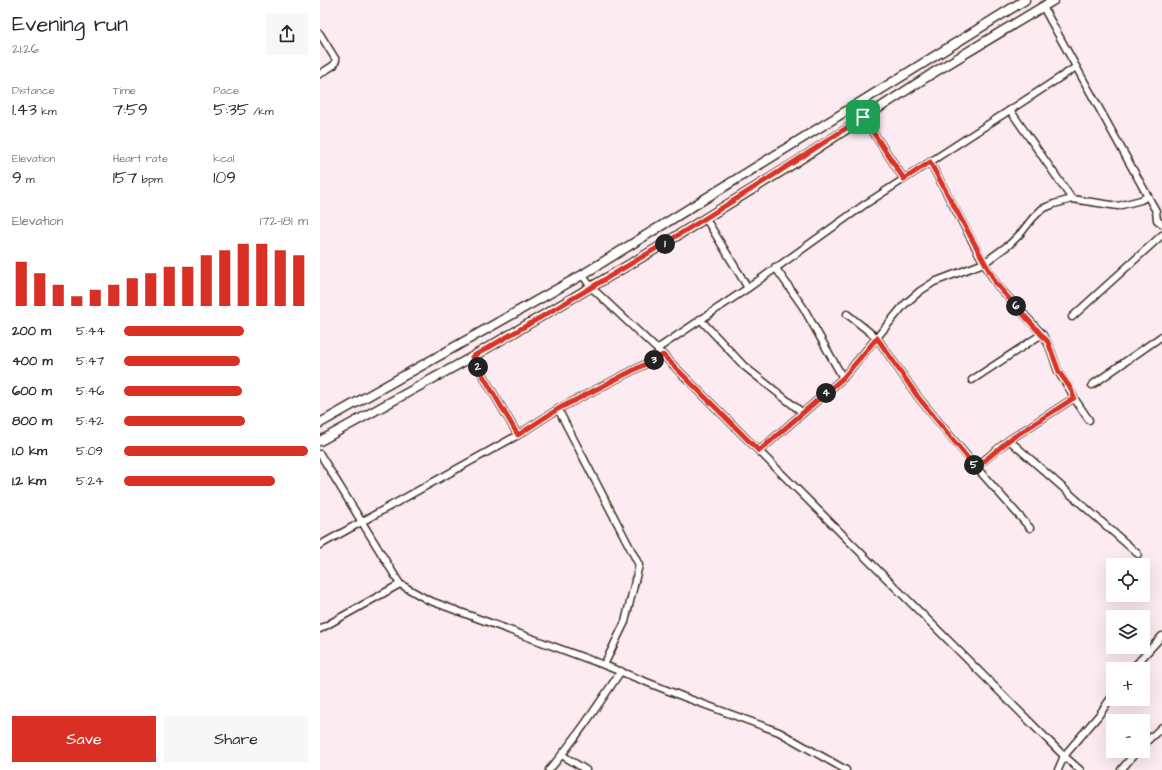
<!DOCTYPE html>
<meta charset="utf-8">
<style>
:root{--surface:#fff;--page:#f7f7f7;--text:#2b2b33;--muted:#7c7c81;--accent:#d93025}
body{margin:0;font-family:"Architects Daughter",sans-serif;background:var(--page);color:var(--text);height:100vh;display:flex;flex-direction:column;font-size:15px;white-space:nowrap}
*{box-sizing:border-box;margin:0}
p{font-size:13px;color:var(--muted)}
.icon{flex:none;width:22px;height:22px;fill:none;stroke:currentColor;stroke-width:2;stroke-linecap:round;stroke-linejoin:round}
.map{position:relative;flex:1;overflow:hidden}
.panel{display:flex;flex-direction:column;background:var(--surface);width:320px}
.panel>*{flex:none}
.fabs{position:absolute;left:786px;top:558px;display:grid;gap:8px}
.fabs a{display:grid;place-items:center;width:44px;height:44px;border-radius:0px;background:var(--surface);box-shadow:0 4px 16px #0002;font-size:20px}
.pin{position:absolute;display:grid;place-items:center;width:34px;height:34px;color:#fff;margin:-17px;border-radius:8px;box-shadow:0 2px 6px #0006}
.km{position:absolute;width:20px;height:20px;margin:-10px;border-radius:50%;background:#222;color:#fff;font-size:11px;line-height:20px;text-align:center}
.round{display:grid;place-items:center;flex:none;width:42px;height:42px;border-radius:0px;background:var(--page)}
.head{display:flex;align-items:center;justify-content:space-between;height:68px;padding:0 12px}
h1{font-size:22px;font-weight:600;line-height:30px}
.metrics{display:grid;grid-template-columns:repeat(3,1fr);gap:6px;height:68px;padding:4px 12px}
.metrics div{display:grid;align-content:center}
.metrics b{font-size:17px;font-weight:600}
.metrics small{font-size:11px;font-weight:400}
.metrics p{font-size:11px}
.chart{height:112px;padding:8px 12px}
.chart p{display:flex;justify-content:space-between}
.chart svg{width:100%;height:72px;margin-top:4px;stroke:var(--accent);stroke-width:6}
.cta{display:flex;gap:8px;margin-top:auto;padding:8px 12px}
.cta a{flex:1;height:46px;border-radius:0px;background:var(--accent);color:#fff;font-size:16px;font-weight:600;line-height:46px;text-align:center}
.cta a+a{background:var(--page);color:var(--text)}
ul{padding:0 12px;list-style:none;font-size:13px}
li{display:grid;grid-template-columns:64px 48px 1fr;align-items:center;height:30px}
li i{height:10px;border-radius:5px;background:var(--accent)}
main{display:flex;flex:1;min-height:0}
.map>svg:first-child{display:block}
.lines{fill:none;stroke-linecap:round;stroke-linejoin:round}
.street-casing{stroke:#3b2a1e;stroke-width:9}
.secondary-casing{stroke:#3b2a1e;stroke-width:11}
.street{stroke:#fff;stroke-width:6}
.secondary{stroke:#fff;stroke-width:8}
.route-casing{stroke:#fff;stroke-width:8}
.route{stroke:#d93025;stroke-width:5}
</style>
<main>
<section class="panel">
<div class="head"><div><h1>Evening run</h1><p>21:26</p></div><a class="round"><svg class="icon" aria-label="share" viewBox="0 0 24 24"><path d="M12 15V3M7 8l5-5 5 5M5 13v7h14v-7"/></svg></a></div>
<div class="metrics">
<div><p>Distance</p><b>1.43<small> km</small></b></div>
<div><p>Time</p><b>7:59</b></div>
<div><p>Pace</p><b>5:35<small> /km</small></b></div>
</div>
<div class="metrics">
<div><p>Elevation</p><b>9<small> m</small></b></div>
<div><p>Heart rate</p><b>157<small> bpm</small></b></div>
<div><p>kcal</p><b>109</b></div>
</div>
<div class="chart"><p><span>Elevation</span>172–181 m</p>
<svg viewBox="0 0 160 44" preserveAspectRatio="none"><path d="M5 44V17M15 44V24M25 44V31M35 44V38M45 44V34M55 44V31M65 44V27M75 44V24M85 44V20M95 44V20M105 44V13M115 44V10M125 44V6M135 44V6M145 44V10M155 44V13"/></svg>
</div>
<ul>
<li><b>200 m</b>5:44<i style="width:65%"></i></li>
<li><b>400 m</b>5:47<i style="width:63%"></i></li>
<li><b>600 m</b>5:46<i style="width:64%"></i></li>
<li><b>800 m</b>5:42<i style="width:66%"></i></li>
<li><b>1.0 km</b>5:09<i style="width:100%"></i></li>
<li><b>1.2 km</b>5:24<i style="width:82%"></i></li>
</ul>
<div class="cta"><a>Save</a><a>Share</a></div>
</section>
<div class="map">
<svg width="842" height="770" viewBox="0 0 842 770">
<rect width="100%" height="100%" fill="#fcebf0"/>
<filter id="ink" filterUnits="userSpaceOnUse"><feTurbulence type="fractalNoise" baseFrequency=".025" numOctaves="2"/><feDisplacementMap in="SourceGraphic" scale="8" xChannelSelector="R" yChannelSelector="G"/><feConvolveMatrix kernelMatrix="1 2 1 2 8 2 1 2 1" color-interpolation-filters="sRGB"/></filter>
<g filter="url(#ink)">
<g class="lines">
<defs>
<g id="street">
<polyline points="723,7 836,211 837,220 842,224"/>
<polyline points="0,34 16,60 14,65 0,74"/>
<polyline points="690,110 752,199"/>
<polyline points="543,117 584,179"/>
<polyline points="386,219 428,288"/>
<polyline points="455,267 483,307 523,378"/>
<polyline points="262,275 272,288 343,355 744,756 760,770"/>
<path d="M527 314 557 338 598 397 656 467 689 440 754 398C750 387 743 381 738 371 733 358 731 345 722 334"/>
<polyline points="752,317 842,235"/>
<polyline points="380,319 424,366 483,413"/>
<polyline points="337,349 428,288 544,205 756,67"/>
<polyline points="152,357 198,435"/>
<polyline points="652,380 722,334 677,285 664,263 690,244 701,233 712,219 722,209 734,204 752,199 798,206 821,200 828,196"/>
<polyline points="772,385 842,336"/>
<polyline points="754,398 769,420"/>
<polyline points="238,409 319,565 305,622 284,665"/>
<polyline points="689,440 818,554"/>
<polyline points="439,451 523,378 574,317 584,305 600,291 614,282 664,263 610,162"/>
<polyline points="0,454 80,584 108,600 284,665 364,697 459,732 526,770"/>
<polyline points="656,467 710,528"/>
<polyline points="0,545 198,435 238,409 343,355"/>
<polyline points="0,629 80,584"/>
<polyline points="812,669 842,636"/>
<polyline points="823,745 842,727"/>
<polyline points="242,755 266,770"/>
<path d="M229 770C256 739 278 705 301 671"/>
<polyline points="738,770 744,756 779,715 793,695"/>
<polyline points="801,770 817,751"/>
</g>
<g id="secondary">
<polyline points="0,423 262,275 705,0"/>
<polyline points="0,441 152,357 334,250 470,166 613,73 734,0"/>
</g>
</defs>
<use href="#street" class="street-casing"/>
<use href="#secondary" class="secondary-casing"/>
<use href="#street" class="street"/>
<use href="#secondary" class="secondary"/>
</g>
</g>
<g class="lines" filter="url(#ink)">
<defs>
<path id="route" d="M543 117 584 179 610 162 677 285 728 342 739 372 751 389 754 398 689 440 656 468 598 397 557 338 523 378 439 451 343 355 238 409 198 435 152 357C285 281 415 202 543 117Z"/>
</defs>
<use href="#route" class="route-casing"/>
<use href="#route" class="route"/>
</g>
</svg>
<div class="fabs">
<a><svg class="icon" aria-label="locate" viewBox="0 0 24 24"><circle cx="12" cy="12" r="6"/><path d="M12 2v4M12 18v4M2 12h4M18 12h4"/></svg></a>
<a><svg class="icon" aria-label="layers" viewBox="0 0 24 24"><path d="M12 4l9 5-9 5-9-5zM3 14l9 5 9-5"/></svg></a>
<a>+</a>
<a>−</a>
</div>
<div class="pin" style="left:543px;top:117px;background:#1e9e55"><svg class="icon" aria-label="arrive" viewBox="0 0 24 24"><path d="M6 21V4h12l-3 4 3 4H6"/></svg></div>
<b class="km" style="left:345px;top:244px">1</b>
<b class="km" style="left:158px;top:367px">2</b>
<b class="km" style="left:334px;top:360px">3</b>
<b class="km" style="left:506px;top:393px">4</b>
<b class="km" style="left:654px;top:465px">5</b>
<b class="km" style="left:696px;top:306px">6</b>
</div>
</main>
